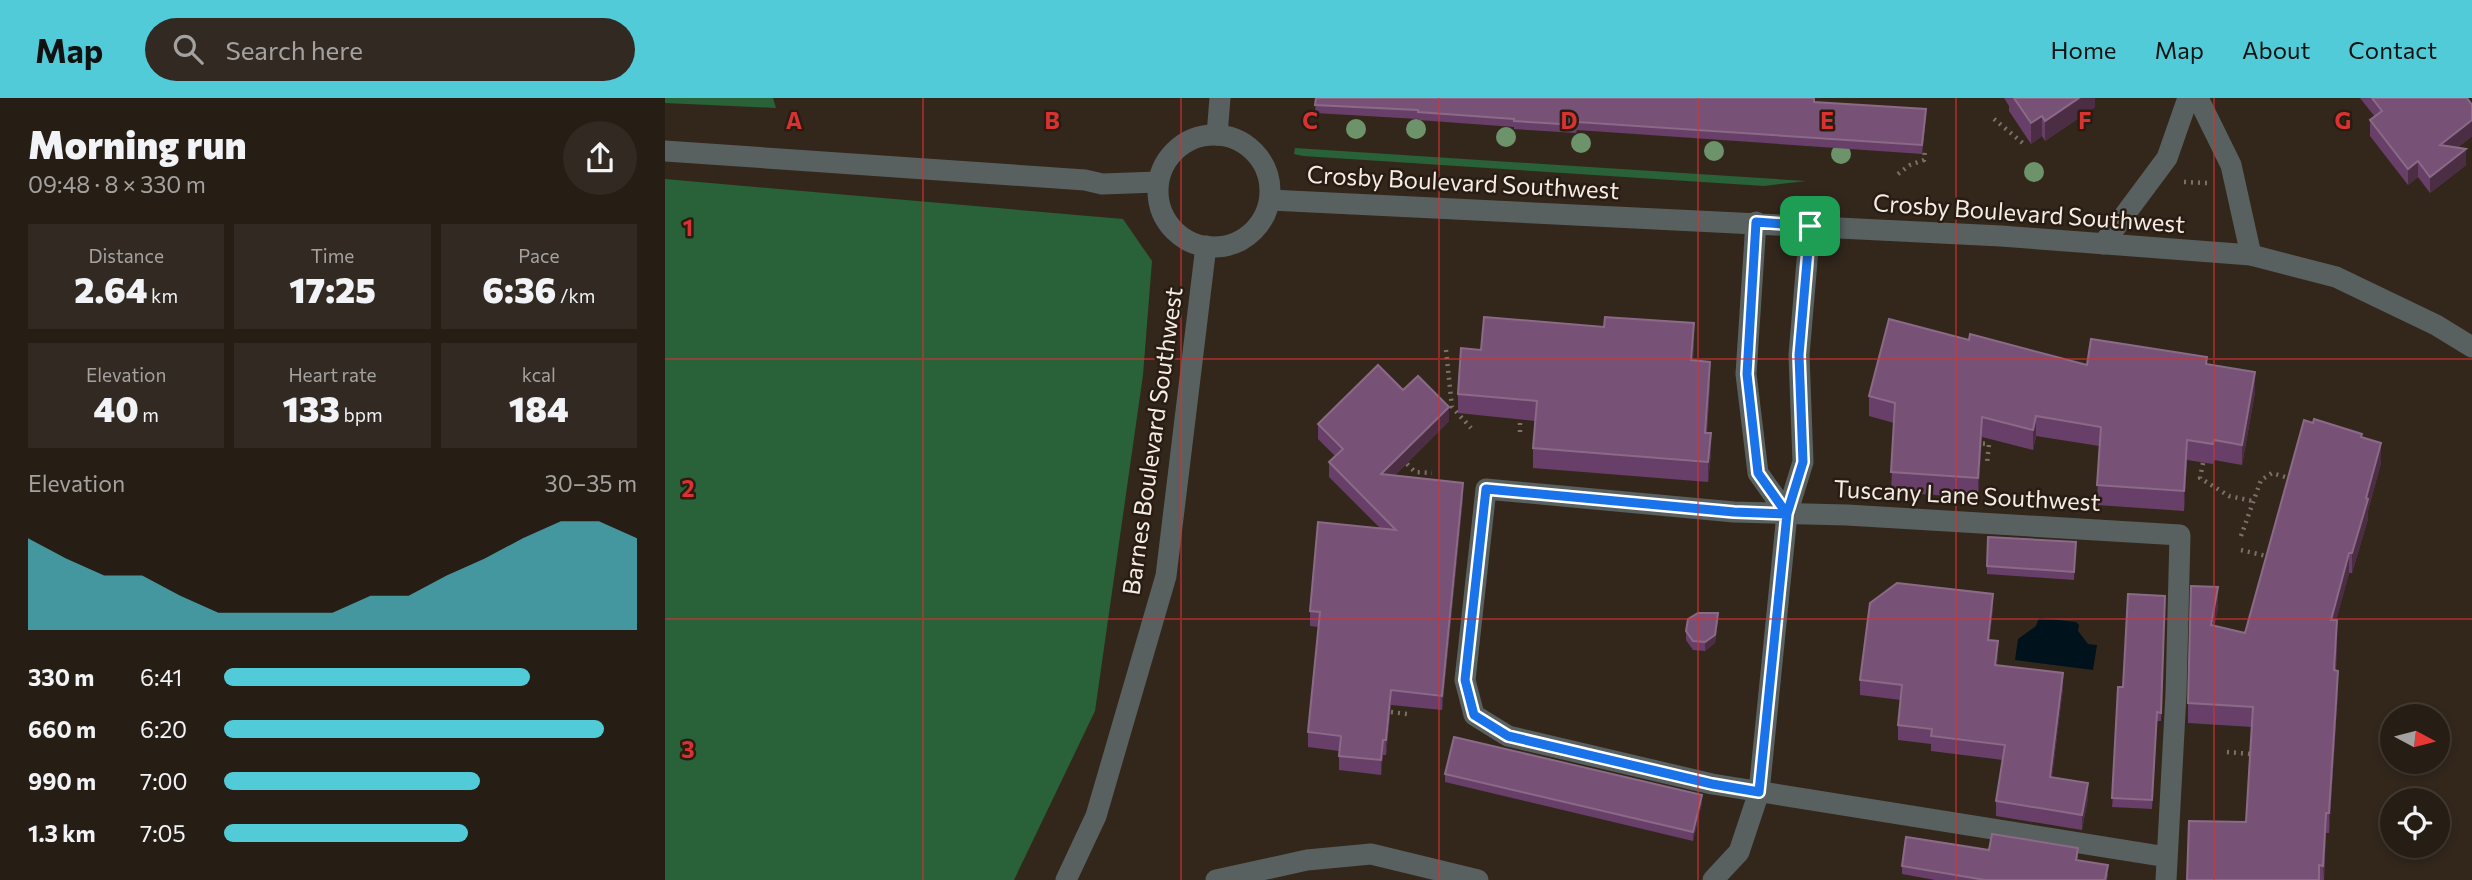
<!DOCTYPE html>
<meta charset="utf-8">
<style>
:root{--surface:#261d15;--page:#322a22;--text:#f1f3f6;--muted:#a4a2a0;--line:#423b34;--accent:#52cbd8}
body{margin:0;font-family:Commissioner,sans-serif;background:var(--page);color:var(--text);height:100vh;display:flex;flex-direction:column;font-size:26px;white-space:nowrap}
*{box-sizing:border-box;margin:0}
p{font-size:23px;color:var(--muted)}
.icon{flex:none;width:38px;height:38px;fill:none;stroke:currentColor;stroke-width:2;stroke-linecap:round;stroke-linejoin:round}
.map{position:relative;flex:1;overflow:hidden}
.details{display:flex;flex-direction:column;background:var(--surface);width:665px}
.details>*{flex:none}
.needle{width:46px;rotate:97deg}
.tools{position:absolute;left:1715px;top:606px;display:grid;gap:14px}
.tools a{display:grid;place-items:center;width:70px;height:70px;border-radius:50%;background:var(--surface);box-shadow:0 4px 10px #0003,0 0 0 2px var(--line);font-size:35px}
.pin{position:absolute;display:grid;place-items:center;width:60px;height:60px;color:#fff;margin:-30px;border-radius:14px;box-shadow:0 4px 10px #0006}
.round{display:grid;place-items:center;flex:none;width:74px;height:74px;border-radius:37px;background:var(--page)}
.head{display:flex;align-items:center;justify-content:space-between;height:119px;padding:0 28px}
h1{font-size:38px;font-weight:800;line-height:52px}
.stats{display:grid;grid-template-columns:repeat(3,1fr);gap:10px;height:119px;padding:7px 28px}
.stats div{display:grid;align-content:center;border-radius:0px;background:var(--page);text-align:center}
.stats b{font-size:35px;font-weight:800}
.stats small{font-size:19px;font-weight:400}
.stats p{font-size:19px}
.chart{height:196px;padding:14px 28px}
.chart p{display:flex;justify-content:space-between}
.chart svg{width:100%;height:126px;margin-top:7px;fill:var(--accent);opacity:.7}
ul{padding:0 28px;list-style:none;font-size:23px}
li{display:grid;grid-template-columns:112px 84px 1fr;align-items:center;height:52px}
li i{height:18px;border-radius:9px;background:var(--accent)}
header{display:flex;align-items:center;gap:42px;box-sizing:border-box;height:98px;padding:0 35px;background:var(--accent);color:#111}
header strong{font-size:33px}
nav{display:flex;gap:38px;margin-inline-start:auto;font-size:24px}
.search{width:490px;height:63px;background:var(--page);display:flex;align-items:center;gap:18px;box-sizing:border-box;padding:0 24px;border-radius:38px;color:var(--muted);font-size:26px}
main{display:flex;flex:1;min-height:0}
.map>svg:first-child{display:block}
.green{fill:#296138}
.water{fill:#00121b}
.lines{fill:none;stroke-linecap:round;stroke-linejoin:round}
.path{stroke:#7b7167;stroke-width:4.5;stroke-dasharray:2 5;stroke-linecap:butt}
.minor{stroke:#586160;stroke-width:21}
.tree{fill:#6c936a}
.wall{fill:#683f68}
.shaded-wall{fill:#4c2e44}
.building{fill:#775276;stroke:#8a6a87;stroke-width:2}
.route-casing{stroke:#fff;stroke-width:14}
.route{stroke:#1a73e8;stroke-width:9}
.grid{fill:none;stroke:#d83231;stroke-width:2;stroke-opacity:0.55}
.labels{text-anchor:middle;stroke-width:5;stroke-linejoin:round;paint-order:stroke}
.street-label{font-size:24px;fill:#f4ece5;stroke:#291d13}
.grid-label{font-size:23px;text-anchor:middle;font-weight:bold;fill:#d83231;stroke:#291d13;stroke-width:5;stroke-linejoin:round;paint-order:stroke}
</style>
<header>
<strong>Map</strong>
<div class="search"><svg class="icon" aria-label="search" viewBox="0 0 24 24"><circle cx="10" cy="10" r="6"/><path d="M15 15l6 6"/></svg>Search here</div>
<nav><a>Home</a><a>Map</a><a>About</a><a>Contact</a></nav>
</header>
<main>
<section class="details">
<div class="head"><div><h1>Morning run</h1><p>09:48 · 8 × 330 m</p></div><a class="round"><svg class="icon" aria-label="share" viewBox="0 0 24 24"><path d="M12 15V3M7 8l5-5 5 5M5 13v7h14v-7"/></svg></a></div>
<div class="stats">
<div><p>Distance</p><b>2.64<small> km</small></b></div>
<div><p>Time</p><b>17:25</b></div>
<div><p>Pace</p><b>6:36<small> /km</small></b></div>
</div>
<div class="stats">
<div><p>Elevation</p><b>40<small> m</small></b></div>
<div><p>Heart rate</p><b>133<small> bpm</small></b></div>
<div><p>kcal</p><b>184</b></div>
</div>
<div class="chart"><p><span>Elevation</span>30–35 m</p>
<svg viewBox="0 0 160 44" preserveAspectRatio="none"><path d="M0 44V12L10 19L20 25L30 25L40 32L50 38L60 38L70 38L80 38L90 32L100 32L110 25L120 19L130 12L140 6L150 6L160 12V44z"/></svg>
</div>
<ul>
<li><b>330 m</b>6:41<i style="width:74%"></i></li>
<li><b>660 m</b>6:20<i style="width:92%"></i></li>
<li><b>990 m</b>7:00<i style="width:62%"></i></li>
<li><b>1.3 km</b>7:05<i style="width:59%"></i></li>
</ul>
</section>
<div class="map">
<svg width="1807" height="782" viewBox="0 0 1807 782">
<rect width="100%" height="100%" fill="#33271c"/>
<g class="green">
<polygon points="0,0 108,0 111,10 0,5"/>
<polygon points="630,50 1141,83 1099,88 638,58 629,56"/>
<polygon points="0,81 458,121 487,163 478,277 430,613 349,782 0,782"/>
</g>
<polygon class="water" points="1374,520 1411,524 1414,527 1413,533 1423,546 1432,547 1428,572 1350,562 1353,541 1371,528"/>
<g class="lines">
<g class="path">
<polyline points="1329,21 1359,46"/>
<polyline points="1233,76 1245,67 1259,62 1260,51"/>
<polyline points="1519,84 1542,85"/>
<polyline points="781,252 787,309 806,330"/>
<polyline points="855,334 855,321"/>
<polyline points="1311,345 1324,346 1322,365"/>
<polyline points="1538,365 1535,380 1564,398 1588,403"/>
<polyline points="742,366 750,374 767,375"/>
<polyline points="1576,438 1596,382 1607,375 1627,381"/>
<polyline points="1576,452 1605,459"/>
<polyline points="726,614 742,616"/>
<polyline points="1562,654 1586,656"/>
</g>
<g class="minor">
<polyline points="1533,0 1566,67 1586,157"/>
<circle cx="549" cy="93" r="56"/>
<polyline points="552,37 555,0"/>
<polyline points="0,53 420,82 437,86 493,84"/>
<polyline points="605,102 1336,138 1586,157 1671,179 1771,227 1807,249"/>
<polyline points="1091,124 1081,276 1093,375 1122,416"/>
<polyline points="1438,146 1502,60 1523,0"/>
<polyline points="401,782 431,718 501,478 541,148"/>
<polyline points="551,782 642,762 706,756 813,782"/>
<polyline points="1048,782 1074,754 1094,694 1122,416 1138,364 1134,257 1145,128"/>
<polyline points="1501,782 1511,596 1515,437 1182,417 1069,414 821,391 800,582 809,617 843,638 1047,686 1502,759"/>
</g>
</g>
<g class="tree">
<circle cx="691" cy="31" r="10"/>
<circle cx="751" cy="31" r="10"/>
<circle cx="841" cy="39" r="10"/>
<circle cx="916" cy="45" r="10"/>
<circle cx="1049" cy="53" r="10"/>
<circle cx="1176" cy="56" r="10"/>
<circle cx="1369" cy="74" r="10"/>
</g>
<g class="wall">
<polygon points="651,0 1149,4 1261,19 1257,56 912,32 911,35 849,31 849,29 753,22 753,21 650,15"/>
<polygon points="1339,0 1430,0 1430,9 1380,43 1377,38 1366,46 1344,13 1344,8"/>
<polygon points="1695,0 1803,0 1807,38 1792,50 1801,67 1765,95 1753,79 1743,87 1705,38 1705,22 1710,19"/>
<polygon points="1304,242 1422,267 1542,266 1590,294 1577,367 1549,362 1548,366 1522,362 1519,413 1432,407 1434,348 1371,338 1368,352 1317,339 1313,400 1226,394 1229,325 1204,318 1204,298"/>
<polygon points="1029,245 1028,263 1045,284 1042,335 1046,355 1043,384 868,370 868,350 870,323 793,315 793,296 816,252"/>
<polygon points="738,292 784,323 729,378 798,400 777,612 726,607 721,657 718,657 716,677 674,672 674,653 643,649 643,634 654,529 645,528 645,513 715,430 664,379 664,364 670,358 653,341 653,326"/>
<polygon points="1697,340 1716,365 1703,413 1703,421 1687,475 1684,475 1671,522 1672,543 1671,573 1673,593 1664,735 1661,735 1659,782 1522,782 1581,724 1587,629 1523,625 1523,605 1553,510 1549,528 1580,535"/>
<polygon points="1411,444 1409,482 1322,476 1322,468"/>
<polygon points="1500,498 1496,623 1492,623 1487,711 1447,709 1458,589"/>
<polygon points="1328,511 1324,542 1333,558 1332,567 1398,590 1387,679 1423,700 1417,732 1331,718 1331,703 1338,662 1266,653 1266,646 1233,642 1233,627 1236,602 1195,597 1195,582"/>
<polygon points="1053,523 1050,545 1040,553 1028,552 1021,542 1021,533"/>
<polygon points="780,676 1037,705 1028,743 780,684"/>
<polygon points="1324,752 1413,758 1412,762 1443,776 1442,782 1270,782 1237,776 1237,768"/>
</g>
<g class="shaded-wall">
<polygon points="1414,0 1430,0 1430,9 1380,43 1380,23"/>
<polygon points="1377,18 1377,38 1366,46 1366,25"/>
<polygon points="1807,22 1807,38 1775,63 1775,47"/>
<polygon points="1801,51 1801,67 1765,95 1765,79"/>
<polygon points="1753,63 1753,79 1743,87 1743,71"/>
<polygon points="1029,225 1029,245 1026,282 1026,262"/>
<polygon points="1045,264 1045,284 1040,355 1040,335"/>
<polygon points="1590,274 1590,294 1577,367 1577,347"/>
<polygon points="784,309 784,323 716,391 716,376"/>
<polygon points="1371,318 1371,338 1368,352 1368,332"/>
<polygon points="1317,319 1317,339 1313,400 1313,380"/>
<polygon points="1046,335 1046,355 1043,384 1043,364"/>
<polygon points="1522,342 1522,362 1519,413 1519,393"/>
<polygon points="1716,345 1716,365 1703,413 1703,421 1687,475 1687,455 1701,400"/>
<polygon points="798,385 798,400 777,612 777,598"/>
<polygon points="1684,455 1684,475 1666,542 1666,522"/>
<polygon points="1553,489 1553,510 1546,547 1546,527"/>
<polygon points="1328,496 1328,511 1323,557 1323,542"/>
<polygon points="1053,515 1050,545 1040,553 1040,544"/>
<polygon points="1672,522 1672,543 1669,593 1669,572"/>
<polygon points="1333,543 1333,558 1330,582 1330,567"/>
<polygon points="1673,573 1673,593 1664,735 1664,715"/>
<polygon points="1398,575 1398,590 1385,694 1385,679"/>
<polygon points="726,592 726,607 721,657 721,642"/>
<polygon points="718,642 718,657 716,677 716,662"/>
<polygon points="1423,685 1423,700 1417,732 1417,717"/>
<polygon points="1037,697 1037,705 1028,743 1028,734"/>
<polygon points="1661,715 1661,735 1658,782 1658,768"/>
</g>
<g class="building">
<polygon points="651,0 1149,0 1149,4 1261,11 1257,47 912,24 911,27 849,23 849,21 753,14 753,12 650,7"/>
<polygon points="1349,0 1414,0 1380,23 1377,18 1366,25"/>
<polygon points="1707,0 1802,0 1807,7 1807,22 1775,47 1801,51 1765,79 1753,63 1743,71 1705,22 1717,13"/>
<polygon points="819,219 939,229 940,219 1029,225 1026,262 1045,264 1040,335 1046,335 1043,364 868,350 872,303 793,296 796,250 816,252"/>
<polygon points="1224,221 1304,242 1305,236 1422,267 1426,241 1542,259 1541,266 1590,274 1577,347 1549,342 1548,346 1522,342 1519,393 1432,387 1436,329 1371,318 1368,332 1317,319 1313,380 1226,374 1230,305 1204,298"/>
<polygon points="713,267 738,292 753,278 784,309 716,376 798,385 777,598 726,592 721,642 718,642 716,662 674,658 676,638 643,634 655,514 645,513 653,424 731,432 664,364 678,351 653,326"/>
<polygon points="1649,321 1697,336 1696,339 1716,345 1701,400 1703,401 1687,455 1684,455 1666,522 1672,522 1669,572 1673,573 1664,715 1661,715 1658,768 1654,767 1654,782 1522,782 1524,723 1581,724 1588,609 1523,605 1526,488 1553,489 1546,527 1580,535 1639,322 1648,325"/>
<polygon points="1323,439 1411,444 1409,474 1322,468"/>
<polygon points="1232,485 1328,496 1323,542 1333,543 1330,567 1398,575 1385,679 1423,685 1417,717 1331,703 1340,647 1266,638 1267,631 1233,627 1237,587 1195,582 1205,505"/>
<polygon points="1463,496 1500,498 1496,615 1492,614 1487,702 1447,700 1453,589 1458,589"/>
<polygon points="1033,515 1053,515 1050,537 1040,544 1028,543 1021,533 1023,521"/>
<polygon points="789,639 1037,697 1028,734 780,676"/>
<polygon points="1327,736 1413,750 1411,762 1443,767 1440,782 1320,782 1237,768 1241,739 1324,752"/>
</g>
<g class="lines">
<defs>
<polyline id="route" points="1145,128 1091,124 1082,276 1093,375 1122,416 1069,414 821,391 800,582 809,617 843,638 1047,686 1094,694 1122,416 1138,364 1134,257 1145,128"/>
</defs>
<use href="#route" class="route-casing"/>
<use href="#route" class="route"/>
</g>
<path class="grid" d="M258 0V782M516 0V782M774 0V782M1033 0V782M1291 0V782M1549 0V782M0 261H1807M0 521H1807"/>
<g class="labels">
<g class="street-label">
<text transform="translate(798 85) rotate(3)" y="8">Crosby Boulevard Southwest</text>
<text transform="translate(1364 116) rotate(4)" y="8">Crosby Boulevard Southwest</text>
<text transform="translate(488 343) rotate(-82)" y="8">Barnes Boulevard Southwest</text>
<text transform="translate(1302 398) rotate(3)" y="8">Tuscany Lane Southwest</text>
</g>
</g>
<g class="grid-label">
<text x="129" y="31">A</text>
<text x="387" y="31">B</text>
<text x="645" y="31">C</text>
<text x="904" y="31">D</text>
<text x="1162" y="31">E</text>
<text x="1420" y="31">F</text>
<text x="1678" y="31">G</text>
<text x="23" y="138">1</text>
<text x="23" y="399">2</text>
<text x="23" y="660">3</text>
</g>
</svg>
<div class="tools">
<a><svg class="needle" viewBox="-14 -14 28 28"><path d="M0-13l5 13h-10z" fill="#e53935"/><path d="M0 13l5-13h-10z" fill="#a4a2a0"/></svg></a>
<a><svg class="icon" aria-label="locate" viewBox="0 0 24 24"><circle cx="12" cy="12" r="6"/><path d="M12 2v4M12 18v4M2 12h4M18 12h4"/></svg></a>
</div>
<div class="pin" style="left:1145px;top:128px;background:#1e9e55"><svg class="icon" aria-label="arrive" viewBox="0 0 24 24"><path d="M6 21V4h12l-3 4 3 4H6"/></svg></div>
</div>
</main>
